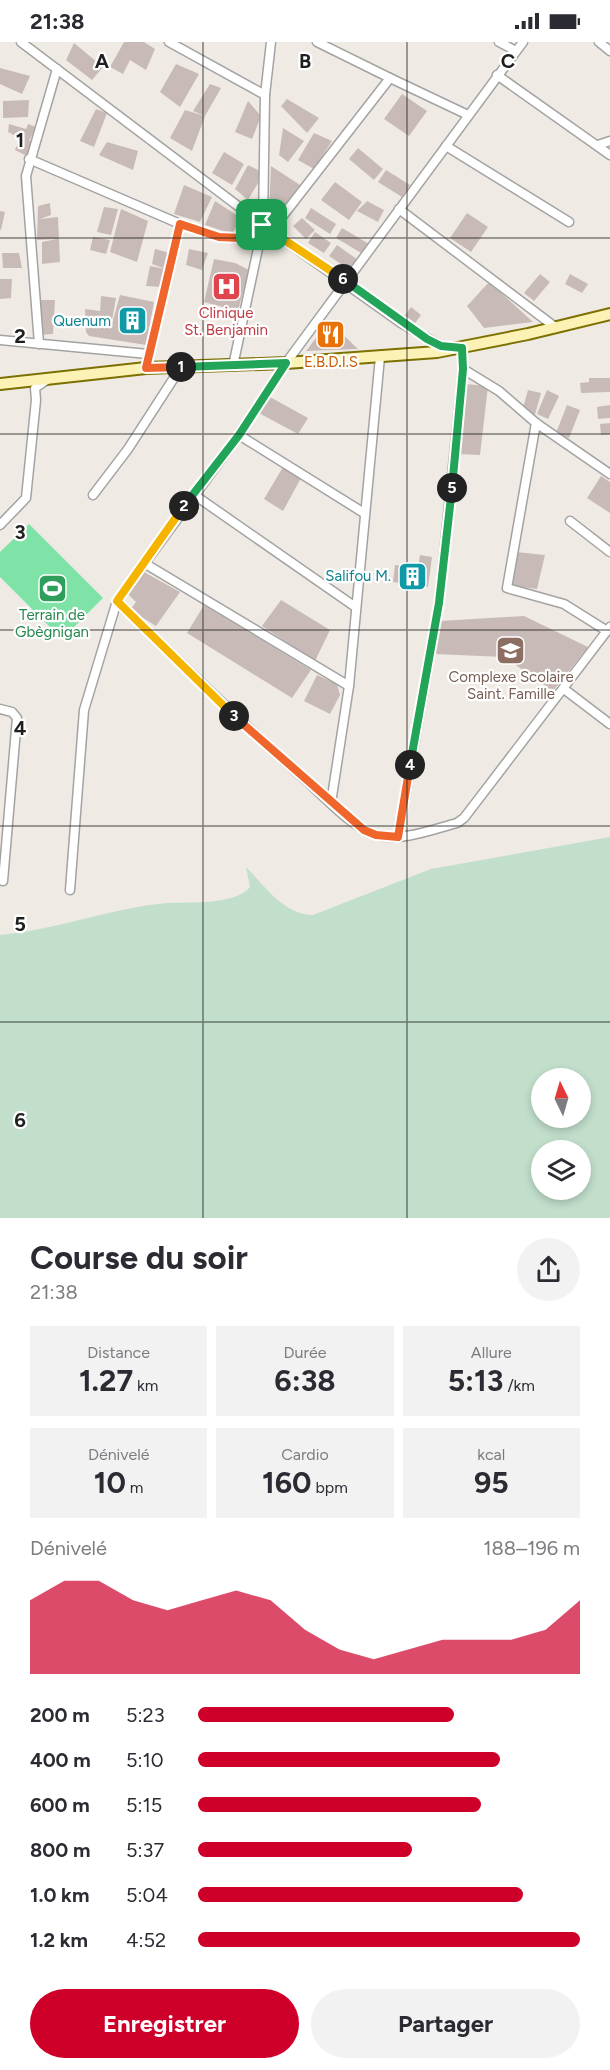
<!DOCTYPE html>
<html lang="fr">
<meta charset="utf-8">
<style>
:root{--surface:#fff;--page:#f2f2f3;--text:#2b2b33;--muted:#7c7c81;--accent:#ce002a}
body{margin:0;font-family:Figtree,sans-serif;background:var(--page);color:var(--text);height:100vh;display:flex;flex-direction:column;font-size:22px;white-space:nowrap}
*{box-sizing:border-box;margin:0}
p{font-size:20px;color:var(--muted)}
.icon{flex:none;width:33px;height:33px;fill:none;stroke:currentColor;stroke-width:2;stroke-linecap:round;stroke-linejoin:round}
.map{position:relative;height:1176px;overflow:hidden}
.sheet{display:flex;flex-direction:column;background:var(--surface);flex:1}
.sheet>*{flex:none}
.needle{width:39px;rotate:355deg}
.tools{position:absolute;left:531px;top:1026px;display:grid;gap:12px}
.tools a{display:grid;place-items:center;width:60px;height:60px;border-radius:50%;background:var(--surface);box-shadow:0 3px 9px #0003;font-size:30px}
.pin{position:absolute;display:grid;place-items:center;width:51px;height:51px;color:#fff;margin:-26px;border-radius:12px;box-shadow:0 3px 9px #0006}
.km{position:absolute;width:30px;height:30px;margin:-15px;border-radius:50%;background:#222;color:#fff;font-size:16px;line-height:30px;text-align:center}
.round{display:grid;place-items:center;flex:none;width:63px;height:63px;border-radius:32px;background:var(--page)}
.head{display:flex;align-items:center;justify-content:space-between;height:102px;padding:0 30px}
h1{font-size:33px;font-weight:700;line-height:45px}
.metrics{display:grid;grid-template-columns:repeat(3,1fr);gap:9px;height:102px;padding:6px 30px}
.metrics div{display:grid;align-content:center;border-radius:0px;background:var(--page);text-align:center}
.metrics b{font-size:30px;font-weight:700}
.metrics small{font-size:16px;font-weight:400}
.metrics p{font-size:16px}
.chart{height:168px;padding:12px 30px}
.chart p{display:flex;justify-content:space-between}
.chart svg{width:100%;height:108px;margin-top:6px;fill:var(--accent);opacity:.7}
.button{display:flex;gap:12px;margin-top:auto;padding:12px 30px}
.button a{flex:1;height:69px;border-radius:36px;background:var(--accent);color:#fff;font-size:24px;font-weight:700;line-height:69px;text-align:center}
.button a+a{background:var(--page);color:var(--text)}
ul{padding:0 30px;list-style:none;font-size:20px}
li{display:grid;grid-template-columns:96px 72px 1fr;align-items:center;height:45px}
li i{height:15px;border-radius:8px;background:var(--accent)}
.status{display:flex;justify-content:space-between;align-items:center;height:42px;padding:0 30px;background:var(--surface);direction:ltr}
.status svg{height:16px;fill:currentColor}
.map>svg:first-child{display:block}
.wetland{fill:#c1dfcb;fill-rule:evenodd}
.pitch{fill:#7fe3a8}
.building{fill:#c8bbb7}
.lines{fill:none;stroke-linecap:round;stroke-linejoin:round}
.minor-casing{stroke:#a3a3a3;stroke-width:11}
.secondary-casing{stroke:#7c7000;stroke-width:14}
.minor{stroke:#fff;stroke-width:8}
.secondary{stroke:#fcf2b6;stroke-width:10}
.split-1-casing{stroke:#fff;stroke-width:12}
.split-2-casing{stroke:#fff;stroke-width:12}
.split-3-casing{stroke:#fff;stroke-width:12}
.split-4-casing{stroke:#fff;stroke-width:12}
.split-5-casing{stroke:#fff;stroke-width:12}
.split-6-casing{stroke:#fff;stroke-width:12}
.split-7-casing{stroke:#fff;stroke-width:12}
.split-1{stroke:#f0652b;stroke-width:8}
.split-2{stroke:#22a559;stroke-width:8}
.split-3{stroke:#f5b400;stroke-width:8}
.split-4{stroke:#f0652b;stroke-width:8}
.split-5{stroke:#22a559;stroke-width:8}
.split-6{stroke:#22a559;stroke-width:8}
.split-7{stroke:#f5b400;stroke-width:8}
.grid{fill:none;stroke:#1f1f1f;stroke-width:1.5;stroke-opacity:0.55}
.labels{text-anchor:middle;stroke-width:4.5;stroke-linejoin:round;paint-order:stroke}
.health-label{font-size:15px;fill:#be3a42;stroke:#fff}
.culture-label{font-size:15px;fill:#0d838f;stroke:#fff;text-anchor:end}
.food-label{font-size:15px;fill:#c56008;stroke:#fff}
.leisure-label{font-size:15px;fill:#27864d;stroke:#fff}
.education-label{font-size:15px;fill:#785e54;stroke:#fff}
.grid-label{font-size:20px;text-anchor:middle;font-weight:bold;fill:#1f1f1f;stroke:#fff;stroke-width:4.5;stroke-linejoin:round;paint-order:stroke}
</style>
<div class="status"><b>21:38</b><svg viewBox="0 0 49 12"><path d="M0 12V9h3v3zM5 12V6h3v6zM10 12V3h3v9zM15 12V0h3v12zM26 1h20v11H26zM47 4h2v5h-2z"/></svg></div>
<div class="map">
<svg width="610" height="1176" viewBox="0 0 610 1176">
<rect width="100%" height="100%" fill="#f0eae4"/>
<path class="wetland" d="M610 795V1176H0V893C57 888 110 866 167 861 187 860 237 863 250 845L246 825C266 845 283 872 313 873L431 827ZM542 1036H580V1076H542ZM542 1108H580V1148H542Z"/>
<polygon class="pitch" points="29,482 103,556 62,597 0,535 0,510"/>
<g class="building">
<polygon points="124,0 144,0 155,7 146,28 130,18 123,32 110,25"/>
<polygon points="74,1 103,25 92,38 66,18"/>
<polygon points="176,22 199,32 180,65 160,50"/>
<polygon points="0,26 30,34 22,52 0,42"/>
<polygon points="210,42 221,46 205,74 192,109 170,96 185,68 205,74 193,69"/>
<polygon points="402,52 427,69 409,94 384,77"/>
<polygon points="287,57 319,76 307,91 281,64"/>
<polygon points="29,58 28,75 3,76 3,59"/>
<polygon points="248,59 261,74 252,97 235,90"/>
<polygon points="96,67 107,71 94,105 80,99"/>
<polygon points="9,82 26,87 28,82 36,85 29,99 32,99 27,114 15,108 20,96 8,90"/>
<polygon points="283,86 304,99 288,120 279,113"/>
<polygon points="314,91 332,99 314,127 298,118"/>
<polygon points="107,100 138,109 133,128 99,113"/>
<polygon points="358,106 383,127 374,138 349,117"/>
<polygon points="224,110 244,122 232,143 212,131"/>
<polygon points="248,123 264,131 248,158 235,147"/>
<polygon points="271,124 300,143 273,178 269,173"/>
<polygon points="386,128 410,143 402,155 378,140"/>
<polygon points="335,140 362,160 349,178 321,158"/>
<polygon points="184,143 212,155 200,180 174,172"/>
<polygon points="215,159 241,176 232,192 205,183"/>
<polygon points="367,159 384,168 378,180 357,169"/>
<polygon points="50,161 51,173 40,177 58,175 60,220 42,222 42,200 57,197 37,198 38,164"/>
<polygon points="104,165 118,167 111,193 97,190"/>
<polygon points="311,166 336,182 330,192 305,176"/>
<polygon points="121,167 148,179 137,220 110,210"/>
<polygon points="0,169 5,170 1,188 0,187"/>
<polygon points="467,171 488,185 471,210 450,196"/>
<polygon points="302,176 315,188 306,197 293,184"/>
<polygon points="342,186 369,202 363,212 336,196"/>
<polygon points="315,190 331,201 324,211 308,201"/>
<polygon points="93,195 110,198 106,212 90,208"/>
<polygon points="337,203 358,218 350,228 329,214"/>
<polygon points="155,207 170,211 166,227 152,222"/>
<polygon points="189,207 208,211 202,228 186,223"/>
<polygon points="2,211 19,211 22,226 3,226"/>
<polygon points="214,217 235,221 249,228 238,269 204,260"/>
<polygon points="150,224 166,227 161,245 146,244"/>
<polygon points="540,232 550,240 534,259 524,251"/>
<polygon points="570,232 588,242 582,251 565,242"/>
<polygon points="0,237 12,237 11,256 0,257"/>
<polygon points="489,240 533,280 484,286 467,264"/>
<polygon points="120,253 154,260 146,303 89,294 86,290 85,267 100,269 101,254 116,256 110,289"/>
<polygon points="33,258 55,258 53,292 38,293"/>
<polygon points="411,265 421,273 413,284 403,276"/>
<polygon points="329,279 358,307 306,309"/>
<polygon points="589,336 610,336 610,350 581,351 580,341 589,340"/>
<polygon points="465,342 488,344 480,413 457,412"/>
<polygon points="528,348 541,351 534,376 523,366"/>
<polygon points="547,348 559,354 548,377 537,372"/>
<polygon points="270,355 308,376 298,392 257,370"/>
<polygon points="567,363 580,368 569,396 556,391"/>
<polygon points="610,363 610,376 598,377 597,365"/>
<polygon points="610,381 610,392 601,393 600,382"/>
<polygon points="283,425 301,436 283,469 264,457"/>
<polygon points="601,434 610,440 610,471 587,456"/>
<polygon points="516,510 545,513 537,547 512,544"/>
<polygon points="420,513 432,515 428,545 393,540 395,523 418,526"/>
<polygon points="144,530 180,550 156,584 130,568 136,560 127,551"/>
<polygon points="281,558 330,588 315,619 262,584"/>
<polygon points="204,563 311,628 292,656 187,591"/>
<polygon points="524,574 588,605 553,649 504,615 435,612 440,579"/>
<polygon points="317,633 337,642 340,653 330,672 304,659"/>
</g>
<g class="lines">
<defs>
<g id="minor">
<polyline points="21,0 263,183 265,53 169,0"/>
<polyline points="317,0 390,36"/>
<polyline points="499,0 516,9"/>
<polyline points="599,0 610,9"/>
<polyline points="497,33 610,113"/>
<polyline points="265,53 271,0"/>
<polyline points="598,103 610,99"/>
<polyline points="446,104 569,180"/>
<polyline points="29,117 180,182"/>
<polyline points="399,167 555,285"/>
<polyline points="271,189 390,36 468,73"/>
<polyline points="0,298 148,312"/>
<polyline points="39,302 26,134 57,27"/>
<polyline points="233,324 263,183 401,281 441,304 462,306 463,327 439,561 398,795"/>
<polyline points="146,326 180,182 219,195 260,197"/>
<polyline points="463,327 499,349 536,381 610,432"/>
<polyline points="536,381 507,546 564,562 607,589"/>
<polyline points="239,393 364,471"/>
<polyline points="193,452 354,564"/>
<polyline points="93,453 128,407 181,325"/>
<polyline points="570,479 610,510"/>
<polyline points="0,483 26,456 36,358 35,346 47,338"/>
<polyline points="144,521 349,644"/>
<path d="M117 559C180 621 243 682 309 741 326 757 354 787 377 793 401 800 434 787 457 781L464 776 610 585"/>
<polyline points="564,647 610,682"/>
<polyline points="0,667 12,670 17,676 3,839"/>
<polyline points="331,761 349,644 380,315"/>
<polyline points="70,848 84,668 117,559 239,393 286,321 523,0"/>
</g>
<polyline id="secondary" points="0,342 146,326 286,321 437,310 528,292 610,272"/>
</defs>
<use href="#minor" class="minor-casing"/>
<use href="#secondary" class="secondary-casing"/>
<use href="#minor" class="minor"/>
<use href="#secondary" class="secondary"/>
</g>
<g class="lines">
<defs>
<polyline id="split-1" points="181,325 146,326 180,182 219,195 260,197 262,183"/>
<polyline id="split-2" points="181,325 286,321 239,393 184,464"/>
<polyline id="split-3" points="184,464 117,559 234,674"/>
<polyline id="split-4" points="234,674 364,788 376,793 398,795 410,723"/>
<polyline id="split-5" points="410,723 439,561 452,446"/>
<polyline id="split-6" points="343,237 427,297 441,304 462,306 463,327 452,446"/>
<polyline id="split-7" points="262,183 343,237"/>
</defs>
<use href="#split-1" class="split-1-casing"/>
<use href="#split-2" class="split-2-casing"/>
<use href="#split-3" class="split-3-casing"/>
<use href="#split-4" class="split-4-casing"/>
<use href="#split-5" class="split-5-casing"/>
<use href="#split-6" class="split-6-casing"/>
<use href="#split-7" class="split-7-casing"/>
<use href="#split-1" class="split-1"/>
<use href="#split-2" class="split-2"/>
<use href="#split-3" class="split-3"/>
<use href="#split-4" class="split-4"/>
<use href="#split-5" class="split-5"/>
<use href="#split-6" class="split-6"/>
<use href="#split-7" class="split-7"/>
</g>
<path class="grid" d="M203 0V1176M407 0V1176M0 196H610M0 392H610M0 588H610M0 784H610M0 980H610"/>
<defs>
<symbol id="hospital-square" viewBox="-11 -11 22 22"><rect x="-9" y="-9" width="18" height="18" rx="4" fill="#e0444e" stroke="#fff"/><path d="M-5-5h3v3.5h4V-5h3V5h-3V1.5h-4V5h-3Z" fill="#fff"/></symbol>
<symbol id="building-square" viewBox="-11 -11 22 22"><rect x="-9" y="-9" width="18" height="18" rx="4" fill="#0f9aa8" stroke="#fff"/><path d="M-4-6H4V6H1V3H-1V6H-4ZM-2.5-4.3h1.7v1.8h-1.7ZM.8-4.3h1.7v1.8H.8ZM-2.5-1h1.7V.8h-1.7ZM.8-1h1.7V.8H.8Z" fill="#fff"/></symbol>
<symbol id="restaurant-square" viewBox="-11 -11 22 22"><rect x="-9" y="-9" width="18" height="18" rx="4" fill="#e8710a" stroke="#fff"/><path d="M-5-6h1v4h1v-4h1v4h1v-4h1v5L-1.5 .5V6h-2V.5L-5-1ZM5-6V6H3V1.5H1.5Q1.5-4 5-6Z" fill="#fff"/></symbol>
<symbol id="stadium-square" viewBox="-11 -11 22 22"><rect x="-9" y="-9" width="18" height="18" rx="4" fill="#2e9e5b" stroke="#fff"/><path d="M0-5a6.5 5 0 1 0 0 10a6.5 5 0 1 0 0-10ZM-3.5-1.8h7v3.6h-7Z" fill="#fff"/></symbol>
<symbol id="school-square" viewBox="-11 -11 22 22"><rect x="-9" y="-9" width="18" height="18" rx="4" fill="#8d6e63" stroke="#fff"/><path d="M0-5L7-2L0 1L-7-2ZM-4 1L0 2.5L4 1V4Q0 6-4 4Z" fill="#fff"/></symbol>
</defs>
<g fill-rule="evenodd">
<use href="#hospital-square" x="210" y="228" width="33" height="33"/>
<use href="#building-square" x="116" y="262" width="33" height="33"/>
<use href="#restaurant-square" x="314" y="276" width="33" height="33"/>
<use href="#building-square" x="396" y="518" width="33" height="33"/>
<use href="#stadium-square" x="36" y="530" width="33" height="33"/>
<use href="#school-square" x="494" y="592" width="33" height="33"/>
</g>
<g class="labels">
<g class="health-label">
<text x="226" y="276">Clinique<tspan x="226" dy="17">St. Benjamin</tspan></text>
</g>
<g class="culture-label">
<text x="111" y="284">Quenum</text>
<text x="391" y="539">Salifou M.</text>
</g>
<g class="food-label">
<text x="331" y="325">E.B.D.I.S</text>
</g>
<g class="leisure-label">
<text x="52" y="578">Terrain de<tspan x="52" dy="17">Gbègnigan</tspan></text>
</g>
<g class="education-label">
<text x="511" y="640">Complexe Scolaire<tspan x="511" dy="17">Saint. Famille</tspan></text>
</g>
</g>
<g class="grid-label">
<text x="102" y="26">A</text>
<text x="305" y="26">B</text>
<text x="508" y="26">C</text>
<text x="20" y="105">1</text>
<text x="20" y="301">2</text>
<text x="20" y="497">3</text>
<text x="20" y="693">4</text>
<text x="20" y="889">5</text>
<text x="20" y="1085">6</text>
</g>
</svg>
<div class="tools">
<a><svg class="needle" viewBox="-14 -14 28 28"><path d="M0-13l5 13h-10z" fill="#e53935"/><path d="M0 13l5-13h-10z" fill="#7c7c81"/></svg></a>
<a><svg class="icon" aria-label="layers" viewBox="0 0 24 24"><path d="M12 4l9 5-9 5-9-5zM3 14l9 5 9-5"/></svg></a>
</div>
<div class="pin" style="left:262px;top:183px;background:#1e9e55"><svg class="icon" aria-label="arrive" viewBox="0 0 24 24"><path d="M6 21V4h12l-3 4 3 4H6"/></svg></div>
<b class="km" style="left:181px;top:325px">1</b>
<b class="km" style="left:184px;top:464px">2</b>
<b class="km" style="left:234px;top:674px">3</b>
<b class="km" style="left:410px;top:723px">4</b>
<b class="km" style="left:452px;top:446px">5</b>
<b class="km" style="left:343px;top:237px">6</b>
</div>
<section class="sheet">
<div class="head"><div><h1>Course du soir</h1><p>21:38</p></div><a class="round"><svg class="icon" aria-label="share" viewBox="0 0 24 24"><path d="M12 15V3M7 8l5-5 5 5M5 13v7h14v-7"/></svg></a></div>
<div class="metrics">
<div><p>Distance</p><b>1.27<small> km</small></b></div>
<div><p>Durée</p><b>6:38</b></div>
<div><p>Allure</p><b>5:13<small> /km</small></b></div>
</div>
<div class="metrics">
<div><p>Dénivelé</p><b>10<small> m</small></b></div>
<div><p>Cardio</p><b>160<small> bpm</small></b></div>
<div><p>kcal</p><b>95</b></div>
</div>
<div class="chart"><p><span>Dénivelé</span>188–196 m</p>
<svg viewBox="0 0 160 44" preserveAspectRatio="none"><path d="M0 44V14L10 6L20 6L30 14L40 18L50 14L60 10L70 14L80 26L90 34L100 38L110 34L120 30L130 30L140 30L150 26L160 14V44z"/></svg>
</div>
<ul>
<li><b>200 m</b>5:23<i style="width:67%"></i></li>
<li><b>400 m</b>5:10<i style="width:79%"></i></li>
<li><b>600 m</b>5:15<i style="width:74%"></i></li>
<li><b>800 m</b>5:37<i style="width:56%"></i></li>
<li><b>1.0 km</b>5:04<i style="width:85%"></i></li>
<li><b>1.2 km</b>4:52<i style="width:100%"></i></li>
</ul>
<div class="button"><a>Enregistrer</a><a>Partager</a></div>
</section>
